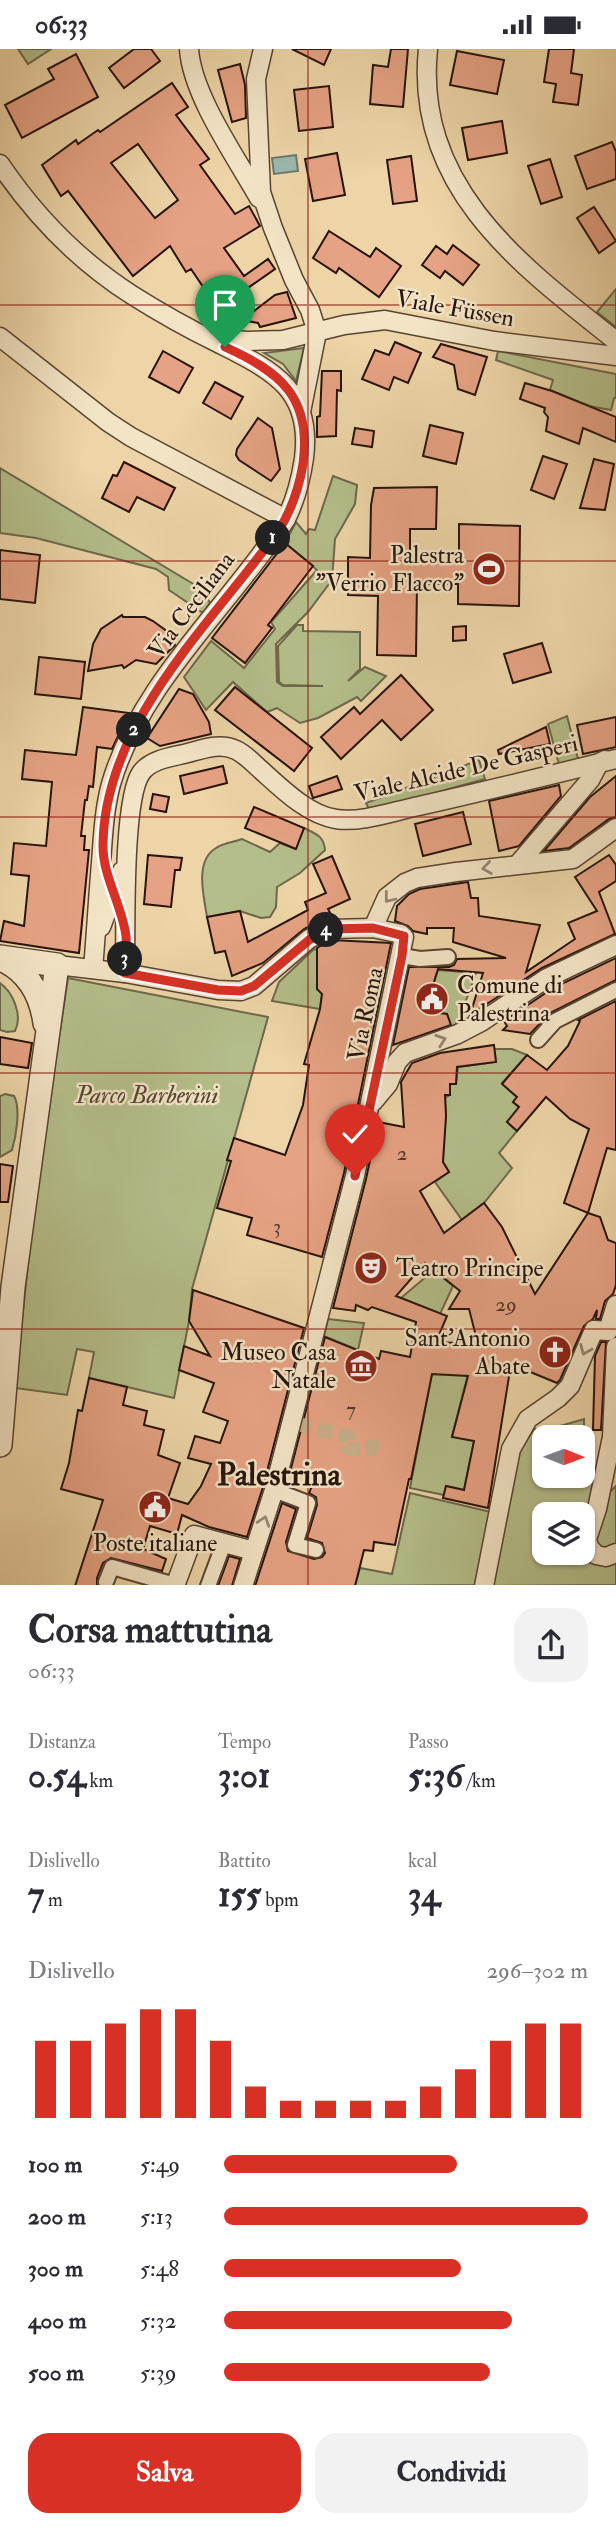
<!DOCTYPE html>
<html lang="it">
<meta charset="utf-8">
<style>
:root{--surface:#fff;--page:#f2f2f3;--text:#2b2b33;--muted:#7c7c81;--accent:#d93025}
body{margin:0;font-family:"IM FELL Double Pica",serif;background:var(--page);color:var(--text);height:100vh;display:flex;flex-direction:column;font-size:26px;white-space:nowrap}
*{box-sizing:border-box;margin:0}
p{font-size:23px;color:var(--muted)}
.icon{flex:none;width:38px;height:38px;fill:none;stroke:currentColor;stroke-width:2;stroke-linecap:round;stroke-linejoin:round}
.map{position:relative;height:1536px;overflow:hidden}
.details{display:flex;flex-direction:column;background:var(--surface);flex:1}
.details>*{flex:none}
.needle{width:46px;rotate:91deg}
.fabs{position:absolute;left:532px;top:1376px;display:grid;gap:14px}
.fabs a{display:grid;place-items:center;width:63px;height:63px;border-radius:14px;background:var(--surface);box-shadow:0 2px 5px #0004;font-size:35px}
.pin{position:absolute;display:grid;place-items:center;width:60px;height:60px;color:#fff;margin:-72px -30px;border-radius:50% 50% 50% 0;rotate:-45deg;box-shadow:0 0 7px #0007}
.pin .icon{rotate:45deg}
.km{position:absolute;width:35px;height:35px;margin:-18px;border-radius:50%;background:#222;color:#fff;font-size:19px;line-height:35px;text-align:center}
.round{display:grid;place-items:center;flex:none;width:74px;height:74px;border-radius:21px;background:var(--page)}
.overview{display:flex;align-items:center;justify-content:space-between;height:119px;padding:0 28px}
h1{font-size:38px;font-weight:700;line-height:52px}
.metrics{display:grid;grid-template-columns:repeat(3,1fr);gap:10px;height:119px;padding:7px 28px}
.metrics div{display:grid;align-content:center}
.metrics b{font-size:35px;font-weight:700}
.metrics small{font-size:19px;font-weight:400}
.metrics p{font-size:19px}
.chart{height:196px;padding:14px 28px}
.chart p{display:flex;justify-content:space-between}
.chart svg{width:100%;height:126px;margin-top:7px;stroke:var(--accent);stroke-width:6}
.button{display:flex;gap:14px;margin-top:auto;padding:14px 28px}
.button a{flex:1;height:80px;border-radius:21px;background:var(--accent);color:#fff;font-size:28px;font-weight:700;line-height:80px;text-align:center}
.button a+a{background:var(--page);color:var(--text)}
ul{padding:0 28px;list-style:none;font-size:23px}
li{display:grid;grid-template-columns:112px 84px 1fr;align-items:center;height:52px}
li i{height:18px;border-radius:9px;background:var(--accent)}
.status{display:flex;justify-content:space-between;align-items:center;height:49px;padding:0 35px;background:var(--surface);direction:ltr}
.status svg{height:19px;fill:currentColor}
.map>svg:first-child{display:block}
.green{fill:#b4be8a;stroke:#6d684a;stroke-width:2;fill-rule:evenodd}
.water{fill:#9ab8ac;stroke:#6c766c;stroke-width:2}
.building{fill:#e6a284;stroke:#26130b;stroke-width:2;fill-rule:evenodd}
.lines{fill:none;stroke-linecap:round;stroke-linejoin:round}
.pedestrian-tunnel{stroke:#c5ae88;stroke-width:14;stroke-dasharray:14 7;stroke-linecap:butt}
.pedestrian-casing{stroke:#584432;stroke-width:18}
.minor-casing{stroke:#584432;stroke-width:21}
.tertiary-casing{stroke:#584432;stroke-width:26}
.pedestrian{stroke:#f3e4c6;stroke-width:14}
.minor{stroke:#f3e4c6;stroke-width:18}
.tertiary{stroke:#f3e4c6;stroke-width:23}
.oneway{stroke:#978672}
.route-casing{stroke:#fff;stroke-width:14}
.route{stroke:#d93025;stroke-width:9}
.grid{fill:none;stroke:#8f2418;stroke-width:2;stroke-opacity:0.55}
.labels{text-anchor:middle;stroke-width:5;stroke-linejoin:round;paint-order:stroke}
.number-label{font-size:21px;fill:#563729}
.street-label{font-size:24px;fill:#26130b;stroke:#f3e4c6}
.poi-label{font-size:24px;fill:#26130b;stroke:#f3e4c6;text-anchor:end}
.park-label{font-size:24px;font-style:italic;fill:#514631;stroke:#f3e4c6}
.district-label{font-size:32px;font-weight:bold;fill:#26130b;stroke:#f3e4c6}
</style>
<div class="status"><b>06:33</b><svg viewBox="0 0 49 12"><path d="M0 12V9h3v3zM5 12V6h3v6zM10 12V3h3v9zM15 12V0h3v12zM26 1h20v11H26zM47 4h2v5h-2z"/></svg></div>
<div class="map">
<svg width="616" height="1537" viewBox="0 0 616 1537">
<rect width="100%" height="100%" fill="#edd5a7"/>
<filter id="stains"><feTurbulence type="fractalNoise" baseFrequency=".00286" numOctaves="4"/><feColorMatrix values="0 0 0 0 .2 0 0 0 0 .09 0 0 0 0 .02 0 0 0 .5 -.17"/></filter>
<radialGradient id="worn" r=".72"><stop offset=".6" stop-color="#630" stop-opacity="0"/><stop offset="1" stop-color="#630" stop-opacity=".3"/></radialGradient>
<g class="green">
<polygon points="18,0 51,0 28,15"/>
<polygon points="616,240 616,278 597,263"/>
<polygon points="304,299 296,332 283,315 264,304"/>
<polygon points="498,302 616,325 616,349 614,349 611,361 589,357 550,341 553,331 496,311"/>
<polygon points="0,419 195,536 205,545 210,554 203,564 169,541 168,528 156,520 36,489 0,484"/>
<polygon points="333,427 357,436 355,455 335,490 332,531 308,563 276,595 277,633 283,637 323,637 283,636 279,633 278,597 297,576 303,576 303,582 360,583 360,620 348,632 365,618 386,627 361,652 357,648 318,669 300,674 277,659 267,663 233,633 206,661 184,628 211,592 244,619 275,580 271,573 317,521 285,494 296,473 306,485 309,480 315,481"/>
<polygon points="567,667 578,710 559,715 548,675"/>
<polygon points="479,711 485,730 370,762 366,754"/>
<path d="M304 779C316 785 324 787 325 801L300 824 277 838 276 858 270 868 261 869 240 862 207 868C204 848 194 812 216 799 223 794 234 793 242 790L270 803 280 794 295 800Z"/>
<polygon points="314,900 317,901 322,945 320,960 272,952 279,933"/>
<polygon points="438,921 476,924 460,968 452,981 447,965 424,962 429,941 422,934 433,936"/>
<polygon points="68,929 268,968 192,1240 189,1272 174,1349 89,1329 94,1303 77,1300 67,1346 15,1339 35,1148"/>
<path d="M0 934C13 943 23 967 15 982L7 983 0 981Z"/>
<polygon points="494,1000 512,1000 527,1006 502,1034 517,1048 513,1053 519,1058 507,1073 517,1082 499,1104 512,1119 484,1154 462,1171 435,1133 449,1123 442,1112 446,1066 445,1049 450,1046 450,1035 456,1035 458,1018 496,1013"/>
<path d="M5 1045 14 1047C21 1059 16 1088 12 1101L0 1108V1047Z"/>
<polygon points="434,1221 453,1237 440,1265 401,1249"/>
<polygon points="328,1270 364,1274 358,1301 324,1287"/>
<polygon points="470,1317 452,1387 474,1392 464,1441 446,1437 444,1446 410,1439 432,1325 457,1326"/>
<path d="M584 1370V1431L592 1430C598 1437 603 1441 612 1441L616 1437V1536L491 1537 517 1406 534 1380 543 1382ZM544 1388H583V1426H544ZM544 1465H583V1503H544Z"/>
<polygon points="410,1444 491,1463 475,1536 355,1537 360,1519 392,1525"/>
</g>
<polygon class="water" points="296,106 298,122 274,125 272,109"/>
<g class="building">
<polygon points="134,0 151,0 160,12 124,39 109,19"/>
<polygon points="292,0 331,0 324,16"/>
<polygon points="391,0 408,0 403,58 370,55 373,16 388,18"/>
<polygon points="549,0 574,0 571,24 582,26 578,56 553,53 556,35 544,33"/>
<polygon points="457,2 504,11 497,45 450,36"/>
<polygon points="76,5 98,48 22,89 5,56 54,30 48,20"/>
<polygon points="240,15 245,36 246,69 232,73 218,21"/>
<path d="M172 34 188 58 176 66 209 110 200 116 235 165 249 157 260 177 224 199 244 227 268 210 275 220 218 260 191 220 186 223 170 197 133 227 68 142 61 147 42 116 76 91 78 95 98 81 100 83ZM138 95 178 151 155 169 111 114Z"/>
<polygon points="329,37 333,78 299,82 294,41"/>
<polygon points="502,72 507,104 468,111 462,79"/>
<polygon points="612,93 616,103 616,130 587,140 575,107"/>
<polygon points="337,104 345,146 313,152 305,110"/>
<polygon points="411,107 417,152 393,155 387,111"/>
<polygon points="550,110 562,148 541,155 528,117"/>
<polygon points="594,158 616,192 599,204 577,169"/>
<polygon points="329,182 370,208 376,199 401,217 379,248 339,219 336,224 313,209"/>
<polygon points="453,196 479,216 463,236 445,222 440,229 422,216 436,197 447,205"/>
<polygon points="287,243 296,269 260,278 258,274 242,271 275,246"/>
<polygon points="395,293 421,304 408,334 394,328 389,341 362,330 375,301 389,306"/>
<polygon points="441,295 487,308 475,346 458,340 454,316 433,308"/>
<polygon points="163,302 193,319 179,344 149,328"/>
<polygon points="322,322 341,322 341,342 337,341 336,387 317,388 317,368 320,367"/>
<polygon points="215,333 243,348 231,370 203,354"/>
<polygon points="525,334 552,342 616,368 616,393 583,379 579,395 546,382 548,368 544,363 545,359 520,350"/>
<polygon points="258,369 272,379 280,420 271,432 239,411 236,406 237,400"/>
<polygon points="430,376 463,384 456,415 423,407"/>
<polygon points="355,379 374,382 372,398 352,395"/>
<polygon points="543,407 567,415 554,450 531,441"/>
<polygon points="594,410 614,415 605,461 580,459"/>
<polygon points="124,413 175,439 164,461 137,448 129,463 102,449 113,426 117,427"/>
<polygon points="437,438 436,480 410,480 410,511 459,512 459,475 520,477 519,557 458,555 458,535 417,535 416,607 377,606 378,547 348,546 348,508 370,509 371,456 374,439"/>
<polygon points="285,494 313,517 268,576 272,579 245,614 212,589"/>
<polygon points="0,501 40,506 35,554 0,550"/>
<polygon points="122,566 123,568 145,568 153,572 168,583 175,596 156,615 136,611 124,619 122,616 88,622 93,595 101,580"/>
<polygon points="466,577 466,591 453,592 453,578"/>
<polygon points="542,594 551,623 513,634 504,605"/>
<polygon points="39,608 85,613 81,650 35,645"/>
<polygon points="401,626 433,661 401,691 382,671 341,710 321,688 354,658 360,665"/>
<polygon points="235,638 312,699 294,722 215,661"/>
<polygon points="179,640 193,645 209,673 211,685 160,697 147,689"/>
<polygon points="83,658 129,664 112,700 97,698 93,738 89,737 87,751 85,751 81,787 85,787 84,801 89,801 79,904 0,892 4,872 24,877 29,827 11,825 14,794 46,797 52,733 22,730 25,701 76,706"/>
<polygon points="616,668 616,698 583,705 577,676"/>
<polygon points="546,678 550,695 499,705 498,701"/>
<polygon points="223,717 227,734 184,745 180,727"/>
<polygon points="337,727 342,740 313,749 309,737"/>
<polygon points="616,727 616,768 609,770 569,799 544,802 590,748"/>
<polygon points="559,736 561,747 519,797 499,802 489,752"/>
<polygon points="153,745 169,748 166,763 150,760"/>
<polygon points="254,758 304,779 296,800 245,779"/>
<polygon points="463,763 471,795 423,807 415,775"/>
<polygon points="148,806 182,809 180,821 175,821 171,858 144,855"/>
<polygon points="609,806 616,816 616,832 599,843 615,885 542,919 470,966 483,924 438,920 433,936 430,936 424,962 447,965 451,976 393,996 409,918 449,918 454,916 457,910 506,909 453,893 454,879 427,879 427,885 413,882 408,877 395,872 397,857 409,845 420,840 468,833 471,849 478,849 479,867 540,876 526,923 575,890 568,874 597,862 575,828"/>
<polygon points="332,807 350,850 328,860 333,869 324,870 304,880 263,914 232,927 225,902 215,904 207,868 240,862 248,893 308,861 305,853 326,844 313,815"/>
<polygon points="331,891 391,894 344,1124 322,1208 247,1186 252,1169 217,1159 231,1112 227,1111 234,1089 285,1106 303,1056 309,1016 304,1015 320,960 322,945 317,940 317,899"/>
<polygon points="616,909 616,931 550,964 530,985 503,981 507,977 504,972 553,939"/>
<polygon points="616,952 616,1101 607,1099 588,1164 564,1154 589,1080 570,1070 546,1048 517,1082 507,1073 519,1058 513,1053 517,1048 502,1035 527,1006 547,1021 568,997 580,972 578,971"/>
<polygon points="0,988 32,994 28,1019 0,1015"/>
<path d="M494 996 496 1013 457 1018 456 1035H450V1046H445L446 1067 443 1113 449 1123 420 1142 444 1184 484 1154 502 1178 535 1245 588 1164 600 1168 608 1191 616 1194V1236L613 1245 605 1252 600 1270H596L597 1261 593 1270 584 1277 560 1331 557 1334 511 1315 488 1459 443 1449 446 1437 464 1441 474 1392 452 1388 468 1327 432 1325 411 1430H409L395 1496 374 1493 373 1502 364 1501 355 1537H255L282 1454 296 1460 286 1493 288 1502 314 1510 322 1508 325 1504 322 1494 307 1489 317 1456 316 1448 309 1444 315 1430 290 1423 325 1288 379 1310 381 1302 410 1308 416 1273 372 1258 368 1261 356 1256 355 1262 333 1259 366 1130 378 1073 404 1078 401 1033 412 1014 440 1004ZM425 1214 460 1242 449 1260H469L478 1295 436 1293 447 1267 396 1247Z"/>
<polygon points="0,1115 13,1117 8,1153 0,1153"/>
<polygon points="193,1241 304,1279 263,1438 247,1488 209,1478 182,1466 177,1485 150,1477 143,1500 166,1510 162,1522 111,1509 103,1514 97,1529 97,1537 75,1537 103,1451 61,1440 69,1414 78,1361 82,1362 89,1329 127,1338 123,1356 147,1362 144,1376 164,1381 158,1406 180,1414 168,1449 188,1455 201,1437 211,1415 188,1409 195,1387 220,1394 228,1372 203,1363 214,1334 179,1321 184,1297 210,1307 189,1272"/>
<polygon points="601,1293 606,1293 601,1381 593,1381 595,1307"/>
<polygon points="229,1507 240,1510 232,1537 218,1537"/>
</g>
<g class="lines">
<polyline class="pedestrian-tunnel" points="298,1375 350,1388 349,1400 372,1400 372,1389"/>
<defs>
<g id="pedestrian">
<polyline points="402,907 420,910 448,908"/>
<polyline points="538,991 555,972 616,941"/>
<polyline points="274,1441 308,1454 295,1496 316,1501"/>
<polyline points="106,1533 112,1518 175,1536"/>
<polyline points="208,1537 224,1494"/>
</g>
<g id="minor">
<path d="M189 0C192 46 236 108 259 149"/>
<polyline points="263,0 256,30 261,143 273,179 294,231 310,261 317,283 301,363"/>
<path d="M428 0C414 138 520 216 616 292"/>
<path d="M0 115C35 167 79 212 132 246 159 263 187 279 216 293 269 320 313 338 304 409 301 430 296 450 286 470 229 558 141 632 111 735 104 761 103 788 101 814 98 849 96 885 93 920"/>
<polyline points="0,288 108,373 131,388 286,470"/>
<polyline points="222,290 247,292 283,291 344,276 385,271 494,292 616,307"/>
<polyline points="518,815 590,731 599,714 605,711"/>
<polyline points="101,878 122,822"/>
<polyline points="373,879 387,848 405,834 417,829 456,823 573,810 616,779"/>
<polyline points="57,916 125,924 218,941 241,942 254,937 309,890 329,880 373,879 401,885 404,888 355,1127 274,1441 243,1537"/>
<path d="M125 924C126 884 122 752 141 724 150 711 170 708 184 705 201 701 219 693 236 701 245 705 253 714 261 721 281 739 308 766 336 770 362 774 394 762 419 757 485 742 551 726 616 710"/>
<polyline points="373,1053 388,1035 397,1013 405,1004 458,985 481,973 547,929 616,896"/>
<polyline points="616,1298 612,1388 597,1460 587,1490 589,1498 596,1506 606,1508 616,1504"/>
<polyline points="175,1537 194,1486 254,1502"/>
<polyline points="484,1537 511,1400 528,1370 558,1349 570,1337 594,1281 608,1282 616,1256"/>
</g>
<g id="tertiary">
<polyline points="0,908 57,916 13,1238 0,1396"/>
<path d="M1 910C28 922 41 945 45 974"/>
</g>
</defs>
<use href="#pedestrian" class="pedestrian-casing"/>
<use href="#minor" class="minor-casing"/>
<use href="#tertiary" class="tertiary-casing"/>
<use href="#pedestrian" class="pedestrian"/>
<use href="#minor" class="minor"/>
<use href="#tertiary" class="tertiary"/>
</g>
<defs><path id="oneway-chevron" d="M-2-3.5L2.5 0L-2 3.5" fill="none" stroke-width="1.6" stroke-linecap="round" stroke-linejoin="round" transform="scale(1.75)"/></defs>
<g class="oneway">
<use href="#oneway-chevron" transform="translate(487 819) rotate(172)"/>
<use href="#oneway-chevron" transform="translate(389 849) rotate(128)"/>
<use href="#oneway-chevron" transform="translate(441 991) rotate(-19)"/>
<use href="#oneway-chevron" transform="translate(585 1301) rotate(113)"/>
<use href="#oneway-chevron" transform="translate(264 1472) rotate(-72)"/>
</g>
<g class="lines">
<defs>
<path id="route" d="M225 298C281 323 312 349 303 415 299 439 292 460 279 481 212 574 105 672 103 795 102 826 122 856 126 887 127 899 125 912 125 924L218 941 241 942 254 937 309 891 329 880 373 879 404 887 402 907 355 1127"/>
</defs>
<use href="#route" class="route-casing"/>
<use href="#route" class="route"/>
</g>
<path class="grid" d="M308 0V1537M0 256H616M0 512H616M0 768H616M0 1024H616M0 1280H616"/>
<defs>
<symbol id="stadium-disc" viewBox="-11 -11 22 22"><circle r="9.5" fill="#8f2418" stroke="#f3e4c6"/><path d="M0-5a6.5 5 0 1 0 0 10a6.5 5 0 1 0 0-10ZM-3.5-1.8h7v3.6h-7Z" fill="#fff"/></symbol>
<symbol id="civic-disc" viewBox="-11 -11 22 22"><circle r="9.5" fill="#8f2418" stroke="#f3e4c6"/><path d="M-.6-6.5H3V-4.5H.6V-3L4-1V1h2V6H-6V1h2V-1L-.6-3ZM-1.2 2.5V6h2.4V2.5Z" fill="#fff"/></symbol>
<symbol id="theatre-disc" viewBox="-11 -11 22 22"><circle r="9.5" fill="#8f2418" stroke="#f3e4c6"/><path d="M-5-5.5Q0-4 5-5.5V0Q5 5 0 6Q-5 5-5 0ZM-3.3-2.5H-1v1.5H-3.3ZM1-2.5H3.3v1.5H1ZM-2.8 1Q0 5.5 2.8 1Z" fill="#fff"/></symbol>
<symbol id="church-disc" viewBox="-11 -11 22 22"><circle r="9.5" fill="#8f2418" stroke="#f3e4c6"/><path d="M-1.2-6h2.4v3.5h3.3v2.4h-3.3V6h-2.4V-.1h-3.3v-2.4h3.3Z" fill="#fff"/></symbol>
<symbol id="museum-disc" viewBox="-11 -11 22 22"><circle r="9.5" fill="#8f2418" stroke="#f3e4c6"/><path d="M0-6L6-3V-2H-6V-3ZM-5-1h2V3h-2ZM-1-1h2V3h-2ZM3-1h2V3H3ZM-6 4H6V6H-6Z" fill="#fff"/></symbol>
</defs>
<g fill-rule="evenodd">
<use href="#stadium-disc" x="470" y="501" width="38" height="38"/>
<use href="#civic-disc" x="413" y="931" width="38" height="38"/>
<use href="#theatre-disc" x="352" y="1200" width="38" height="38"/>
<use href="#church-disc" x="536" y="1284" width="38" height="38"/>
<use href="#museum-disc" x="342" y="1298" width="38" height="38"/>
<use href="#civic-disc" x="136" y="1439" width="38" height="38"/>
</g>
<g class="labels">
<g class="number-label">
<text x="402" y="1111">2</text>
<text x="277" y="1184">3</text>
<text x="506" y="1262">29</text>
<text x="351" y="1367">7</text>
</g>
<g class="street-label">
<text transform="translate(455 259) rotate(10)" y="8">Viale Füssen</text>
<text transform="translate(191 556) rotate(-53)" y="8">Via Ceciliana</text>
<text transform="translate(466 719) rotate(-13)" y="8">Viale Alcide De Gasperi</text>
<text transform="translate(365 965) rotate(-78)" y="8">Via Roma</text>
</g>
<g class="poi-label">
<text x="464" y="514">Palestra<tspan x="464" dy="28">"Verrio Flacco"</tspan></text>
<text x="457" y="944" text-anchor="start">Comune di<tspan x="457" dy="28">Palestrina</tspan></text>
<text x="396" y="1227" text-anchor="start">Teatro Principe</text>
<text x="530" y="1297">Sant'Antonio<tspan x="530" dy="28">Abate</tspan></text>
<text x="336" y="1311">Museo Casa<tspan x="336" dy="28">Natale</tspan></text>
<text x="155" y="1502" text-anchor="middle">Poste italiane</text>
</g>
<g class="park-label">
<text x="147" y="1054">Parco Barberini</text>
</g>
<g class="district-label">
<text x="279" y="1436">Palestrina</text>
</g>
</g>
<rect width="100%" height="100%" filter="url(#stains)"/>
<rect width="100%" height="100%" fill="url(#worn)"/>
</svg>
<div class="fabs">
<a><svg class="needle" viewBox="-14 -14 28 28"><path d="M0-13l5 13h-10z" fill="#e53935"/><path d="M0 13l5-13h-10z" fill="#7c7c81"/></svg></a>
<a><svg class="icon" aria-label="layers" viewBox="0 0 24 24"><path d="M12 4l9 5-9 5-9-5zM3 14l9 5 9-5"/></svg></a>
</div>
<div class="pin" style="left:225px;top:298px;background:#1e9e55"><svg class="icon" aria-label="arrive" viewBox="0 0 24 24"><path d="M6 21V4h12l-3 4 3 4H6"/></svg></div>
<div class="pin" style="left:355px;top:1127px;background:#d93025"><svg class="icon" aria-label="check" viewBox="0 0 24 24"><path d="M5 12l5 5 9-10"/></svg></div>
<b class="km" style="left:273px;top:489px">1</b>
<b class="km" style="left:134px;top:681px">2</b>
<b class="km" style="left:125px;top:910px">3</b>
<b class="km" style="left:326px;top:881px">4</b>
</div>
<section class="details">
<div class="overview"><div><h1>Corsa mattutina</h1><p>06:33</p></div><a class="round"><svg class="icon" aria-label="share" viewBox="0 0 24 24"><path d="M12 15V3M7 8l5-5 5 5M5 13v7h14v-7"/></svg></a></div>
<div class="metrics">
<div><p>Distanza</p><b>0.54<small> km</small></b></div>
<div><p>Tempo</p><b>3:01</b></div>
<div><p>Passo</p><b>5:36<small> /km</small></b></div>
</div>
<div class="metrics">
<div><p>Dislivello</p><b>7<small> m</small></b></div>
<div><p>Battito</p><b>155<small> bpm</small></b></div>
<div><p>kcal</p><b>34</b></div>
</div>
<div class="chart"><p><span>Dislivello</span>296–302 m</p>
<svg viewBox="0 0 160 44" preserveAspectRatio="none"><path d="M5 44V17M15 44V17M25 44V11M35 44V6M45 44V6M55 44V17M65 44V33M75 44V38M85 44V38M95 44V38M105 44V38M115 44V33M125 44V27M135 44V17M145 44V11M155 44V11"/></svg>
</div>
<ul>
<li><b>100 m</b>5:49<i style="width:64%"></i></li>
<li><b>200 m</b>5:13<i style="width:100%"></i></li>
<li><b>300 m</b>5:48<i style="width:65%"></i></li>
<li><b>400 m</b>5:32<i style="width:79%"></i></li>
<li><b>500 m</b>5:39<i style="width:73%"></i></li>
</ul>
<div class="button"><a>Salva</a><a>Condividi</a></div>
</section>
